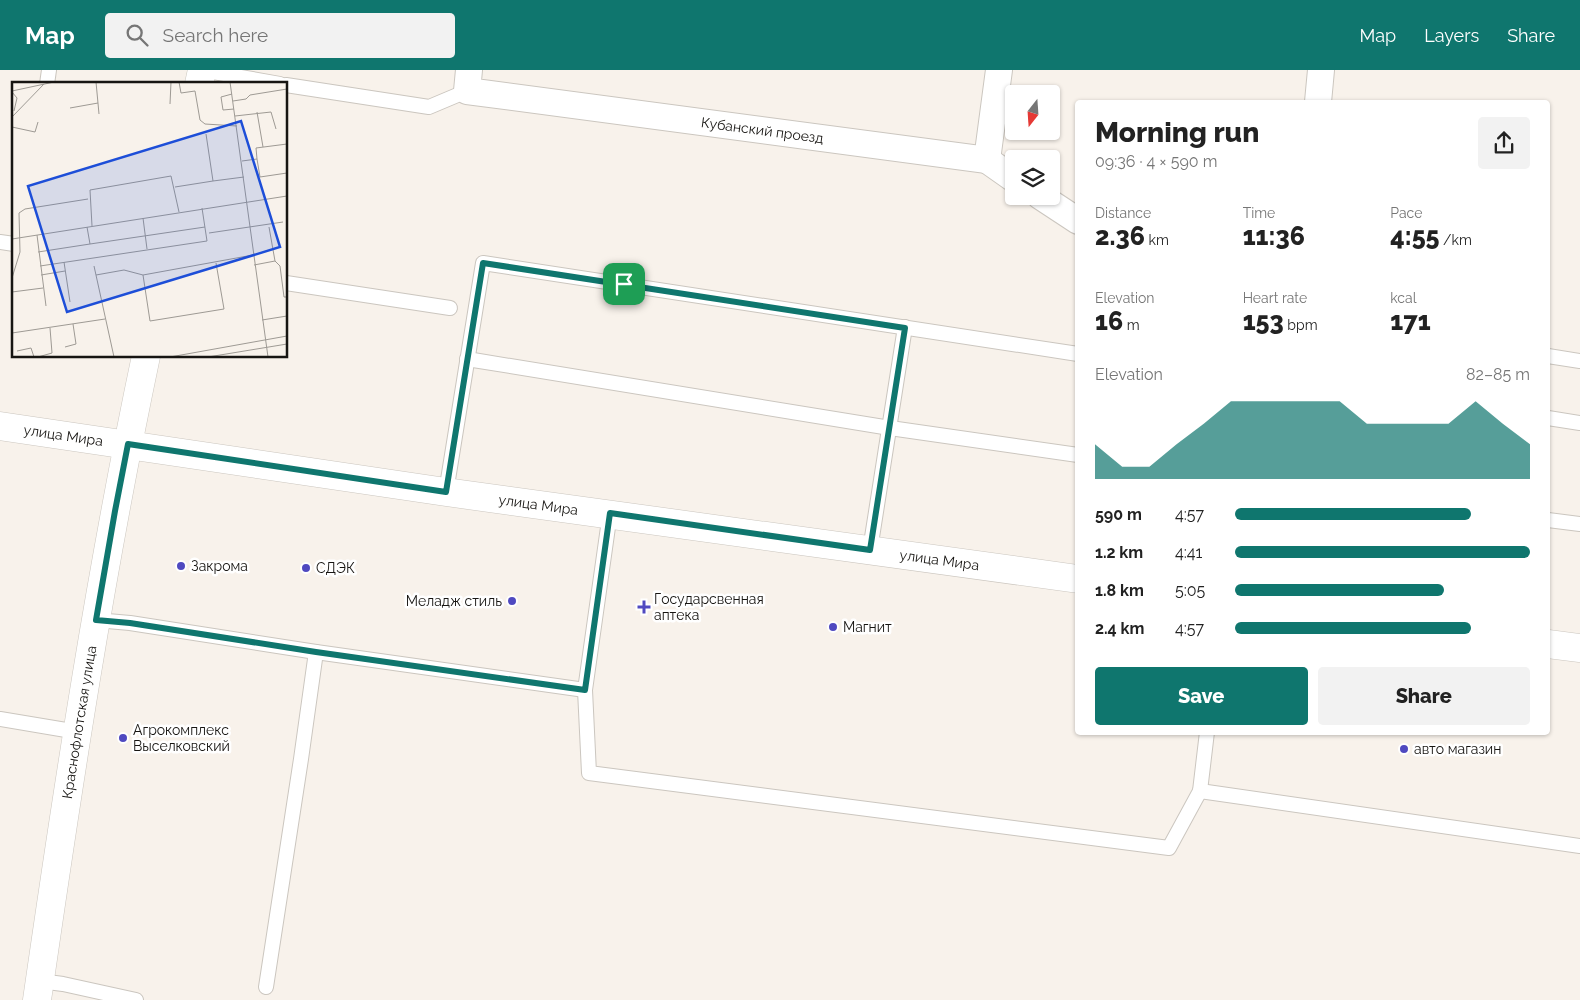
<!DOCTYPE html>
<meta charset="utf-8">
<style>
:root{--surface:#fff;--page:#f2f2f2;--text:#222;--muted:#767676;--accent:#0f766e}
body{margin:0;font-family:Raleway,sans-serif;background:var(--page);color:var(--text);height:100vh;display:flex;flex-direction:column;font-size:19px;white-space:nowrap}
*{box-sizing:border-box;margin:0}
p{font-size:16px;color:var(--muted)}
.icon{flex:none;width:28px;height:28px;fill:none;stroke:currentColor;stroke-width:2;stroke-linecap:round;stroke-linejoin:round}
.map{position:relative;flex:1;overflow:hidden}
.panel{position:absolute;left:1075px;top:30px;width:475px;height:635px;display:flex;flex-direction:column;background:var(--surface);border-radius:5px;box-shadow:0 1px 4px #0004}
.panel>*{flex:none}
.needle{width:32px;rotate:197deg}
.buttons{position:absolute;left:1005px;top:15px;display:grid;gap:10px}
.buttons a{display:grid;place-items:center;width:55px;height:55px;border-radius:5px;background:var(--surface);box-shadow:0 1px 4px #0004;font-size:25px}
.pin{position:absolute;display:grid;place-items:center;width:42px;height:42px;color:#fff;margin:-21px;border-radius:10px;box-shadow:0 2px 8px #0006}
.round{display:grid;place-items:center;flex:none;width:52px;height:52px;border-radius:5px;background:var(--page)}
.headline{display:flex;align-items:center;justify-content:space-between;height:85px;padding:0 20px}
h1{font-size:28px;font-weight:800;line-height:38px}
.figures{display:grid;grid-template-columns:repeat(3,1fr);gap:8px;height:85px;padding:5px 20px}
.figures div{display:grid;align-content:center}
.figures b{font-size:25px;font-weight:800}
.figures small{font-size:14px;font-weight:400}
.figures p{font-size:14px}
.chart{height:140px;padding:10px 20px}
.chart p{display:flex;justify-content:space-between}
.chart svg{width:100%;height:90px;margin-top:5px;fill:var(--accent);opacity:.7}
.action{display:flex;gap:10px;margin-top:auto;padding:10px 20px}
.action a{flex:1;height:58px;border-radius:5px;background:var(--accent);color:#fff;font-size:20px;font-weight:800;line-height:58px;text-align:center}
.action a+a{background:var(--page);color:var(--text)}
ul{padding:0 20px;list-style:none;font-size:16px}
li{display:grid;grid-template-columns:80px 60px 1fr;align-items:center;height:38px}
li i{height:12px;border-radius:6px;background:var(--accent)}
header{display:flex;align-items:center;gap:30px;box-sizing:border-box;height:70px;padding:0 25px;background:var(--accent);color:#fff}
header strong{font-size:24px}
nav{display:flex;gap:28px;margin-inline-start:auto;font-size:18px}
.search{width:350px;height:45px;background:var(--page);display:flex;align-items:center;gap:12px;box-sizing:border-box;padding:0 18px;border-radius:5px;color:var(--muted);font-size:19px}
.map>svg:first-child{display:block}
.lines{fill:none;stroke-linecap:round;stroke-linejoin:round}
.lane-casing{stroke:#cbc6bf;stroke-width:16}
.street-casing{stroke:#cbc6bf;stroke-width:28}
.secondary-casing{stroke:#cbc6bf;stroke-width:29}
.lane{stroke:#fff;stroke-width:14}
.street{stroke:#fff;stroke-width:26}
.secondary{stroke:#fff;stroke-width:28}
.route-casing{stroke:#fff;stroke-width:10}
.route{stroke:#0f766e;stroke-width:6}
.poi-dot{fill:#4f49c0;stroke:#fff;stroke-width:2}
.labels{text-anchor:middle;stroke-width:5;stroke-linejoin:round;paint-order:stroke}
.street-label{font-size:14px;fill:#171512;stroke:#fff}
.poi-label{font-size:14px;fill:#171512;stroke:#fff;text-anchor:start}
.inset-road{fill:none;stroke:#9e9a94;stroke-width:1}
.view{fill:#1d4ed8;fill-opacity:0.15;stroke:#1d4ed8;stroke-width:2.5}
.inset-edge{fill:none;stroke:#171512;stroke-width:2.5}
</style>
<header>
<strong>Map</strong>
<div class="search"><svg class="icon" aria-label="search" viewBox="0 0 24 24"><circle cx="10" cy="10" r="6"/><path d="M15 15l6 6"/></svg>Search here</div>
<nav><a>Map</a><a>Layers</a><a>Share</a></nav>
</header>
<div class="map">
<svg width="1580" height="930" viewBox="0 0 1580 930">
<rect width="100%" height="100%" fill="#f8f2eb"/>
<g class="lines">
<defs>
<g id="lane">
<polyline points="202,0 280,14"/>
<polyline points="47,14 49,0"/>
<polyline points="286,15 429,37 467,21"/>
<polyline points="0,172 14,174"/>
<polyline points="286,213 450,238"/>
<polyline points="1548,286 1580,291"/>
<polyline points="467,289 890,358 1078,385"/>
<polyline points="1548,348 1580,353"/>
<polyline points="446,422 483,193 1078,284"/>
<polyline points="610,443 585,620 589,703 1169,778 1200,721 1207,662"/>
<polyline points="1548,450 1580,454"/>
<polyline points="870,480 905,257"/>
<polyline points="96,550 130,553 316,582 301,689 266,917"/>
<polyline points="316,582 585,620"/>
<polyline points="0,649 78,662"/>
<polyline points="1200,721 1580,776"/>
<polyline points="40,911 63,914 136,930"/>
</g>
<g id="street">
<path id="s1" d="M469 0 467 21 987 90 999 0"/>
<polyline points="1318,32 1321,0"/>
<polyline points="987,90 1014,109"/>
<polyline points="1040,126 1078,151"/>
</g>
<g id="secondary">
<polyline points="199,14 202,0"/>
<path id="s2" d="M0 356 446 422 1078 509"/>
<polyline points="1548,574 1580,578"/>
<path id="s3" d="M37 930C68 715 101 499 146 286"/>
</g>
</defs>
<use href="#lane" class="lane-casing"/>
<use href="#street" class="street-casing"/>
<use href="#secondary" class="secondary-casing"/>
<use href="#lane" class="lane"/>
<use href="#street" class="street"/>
<use href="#secondary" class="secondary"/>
</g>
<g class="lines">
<defs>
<polygon id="route" points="483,193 905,258 870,480 610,443 585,620 316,582 130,553 96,550 115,441 128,374 446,422"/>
</defs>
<use href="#route" class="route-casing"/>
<use href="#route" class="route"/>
</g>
<g class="poi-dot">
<circle cx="181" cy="496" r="5"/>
<circle cx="306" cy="498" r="5"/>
<circle cx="512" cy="531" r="5"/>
<path d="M641.5 529.5h5v5h5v5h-5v5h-5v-5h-5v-5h5z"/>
<circle cx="833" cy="557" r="5"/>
<circle cx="123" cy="668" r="5"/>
<circle cx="1404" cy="679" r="5"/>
</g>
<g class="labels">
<g class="street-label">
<text dy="5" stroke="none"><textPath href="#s1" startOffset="319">Кубанский проезд</textPath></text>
<text dy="5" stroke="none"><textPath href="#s2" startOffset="64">улица Мира</textPath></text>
<text dy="5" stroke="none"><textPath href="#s2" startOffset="544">улица Мира</textPath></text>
<text dy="5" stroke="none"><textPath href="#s2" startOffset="949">улица Мира</textPath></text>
<text dy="5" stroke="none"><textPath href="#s3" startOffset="281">Краснофлотская улица</textPath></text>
</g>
<g class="poi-label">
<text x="191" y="501">Закрома</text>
<text x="316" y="503">СДЭК</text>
<text x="654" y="534">Государсвенная<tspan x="654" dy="16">аптека</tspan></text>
<text x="502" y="536" text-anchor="end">Меладж стиль</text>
<text x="843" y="562">Магнит</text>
<text x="133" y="665">Агрокомплекс<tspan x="133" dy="16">Выселковский</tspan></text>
<text x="1414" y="684">авто магазин</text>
</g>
</g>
<g transform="translate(12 12)">
<rect width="275" height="275" fill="#f8f2eb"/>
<path class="inset-road" d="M84 0 87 32M167 0 169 11 183 9 188 38 193 42 225 44M218 0 256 275M0 9 42 0M0 10 5 16 2 29M220 12 209 15 211 28 222 27M221 19 234 17 238 13 275 7M158 22 159 0M58 26 86 21M245 30 251 65M223 34 259 30 264 47M0 35 32 2M0 45 23 50 26 40M194 52 201 99 232 95M245 77 244 66 275 62M230 79 245 77 248 95 275 91M163 105 201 99M131 136 135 167M80 144 78 108 159 94 167 130M75 145 78 162 193 145M197 151 271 140M25 153 34 224M0 157 275 114M26 170 78 162M263 179 268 184 272 215H275M52 180 58 220M204 181 212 227 138 239 131 193 241 173M242 183 263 179 257 145M28 184 195 159 190 126M82 184 102 275M29 193 53 189M84 193 112 188 131 193M0 196 8 170 7 131 13 127 76 117M0 210 31 206M250 238 275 234M0 251 93 237M53 265 64 262 61 242M5 269 19 266 22 275M26 275 40 271 38 246M158 275 275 254M196 275 275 262"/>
<path class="view" d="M229 39 268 165 55 230 16 104Z"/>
<rect width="275" height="275" class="inset-edge"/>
</g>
</svg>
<div class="buttons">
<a><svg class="needle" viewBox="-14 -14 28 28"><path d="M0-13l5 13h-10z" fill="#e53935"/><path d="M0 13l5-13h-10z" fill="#767676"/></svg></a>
<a><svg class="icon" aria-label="layers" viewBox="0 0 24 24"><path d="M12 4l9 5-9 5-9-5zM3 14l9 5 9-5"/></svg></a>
</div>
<div class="pin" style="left:624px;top:214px;background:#1e9e55"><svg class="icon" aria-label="arrive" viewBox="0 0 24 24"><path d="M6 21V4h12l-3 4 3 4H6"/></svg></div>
<section class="panel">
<div class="headline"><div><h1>Morning run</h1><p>09:36 · 4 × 590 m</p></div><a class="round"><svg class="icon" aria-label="share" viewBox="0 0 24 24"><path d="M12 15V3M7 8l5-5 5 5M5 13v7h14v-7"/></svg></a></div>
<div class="figures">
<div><p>Distance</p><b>2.36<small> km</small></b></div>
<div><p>Time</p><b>11:36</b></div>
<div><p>Pace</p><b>4:55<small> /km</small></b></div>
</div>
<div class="figures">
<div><p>Elevation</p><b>16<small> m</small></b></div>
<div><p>Heart rate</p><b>153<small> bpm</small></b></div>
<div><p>kcal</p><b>171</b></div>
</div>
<div class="chart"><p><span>Elevation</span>82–85 m</p>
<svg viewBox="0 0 160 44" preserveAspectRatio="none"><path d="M0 44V27L10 38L20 38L30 27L40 17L50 6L60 6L70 6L80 6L90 6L100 17L110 17L120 17L130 17L140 6L150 17L160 27V44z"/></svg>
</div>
<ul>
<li><b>590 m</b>4:57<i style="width:80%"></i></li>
<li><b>1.2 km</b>4:41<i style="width:100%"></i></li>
<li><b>1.8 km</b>5:05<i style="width:71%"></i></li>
<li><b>2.4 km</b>4:57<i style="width:80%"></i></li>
</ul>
<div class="action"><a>Save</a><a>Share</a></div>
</section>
</div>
